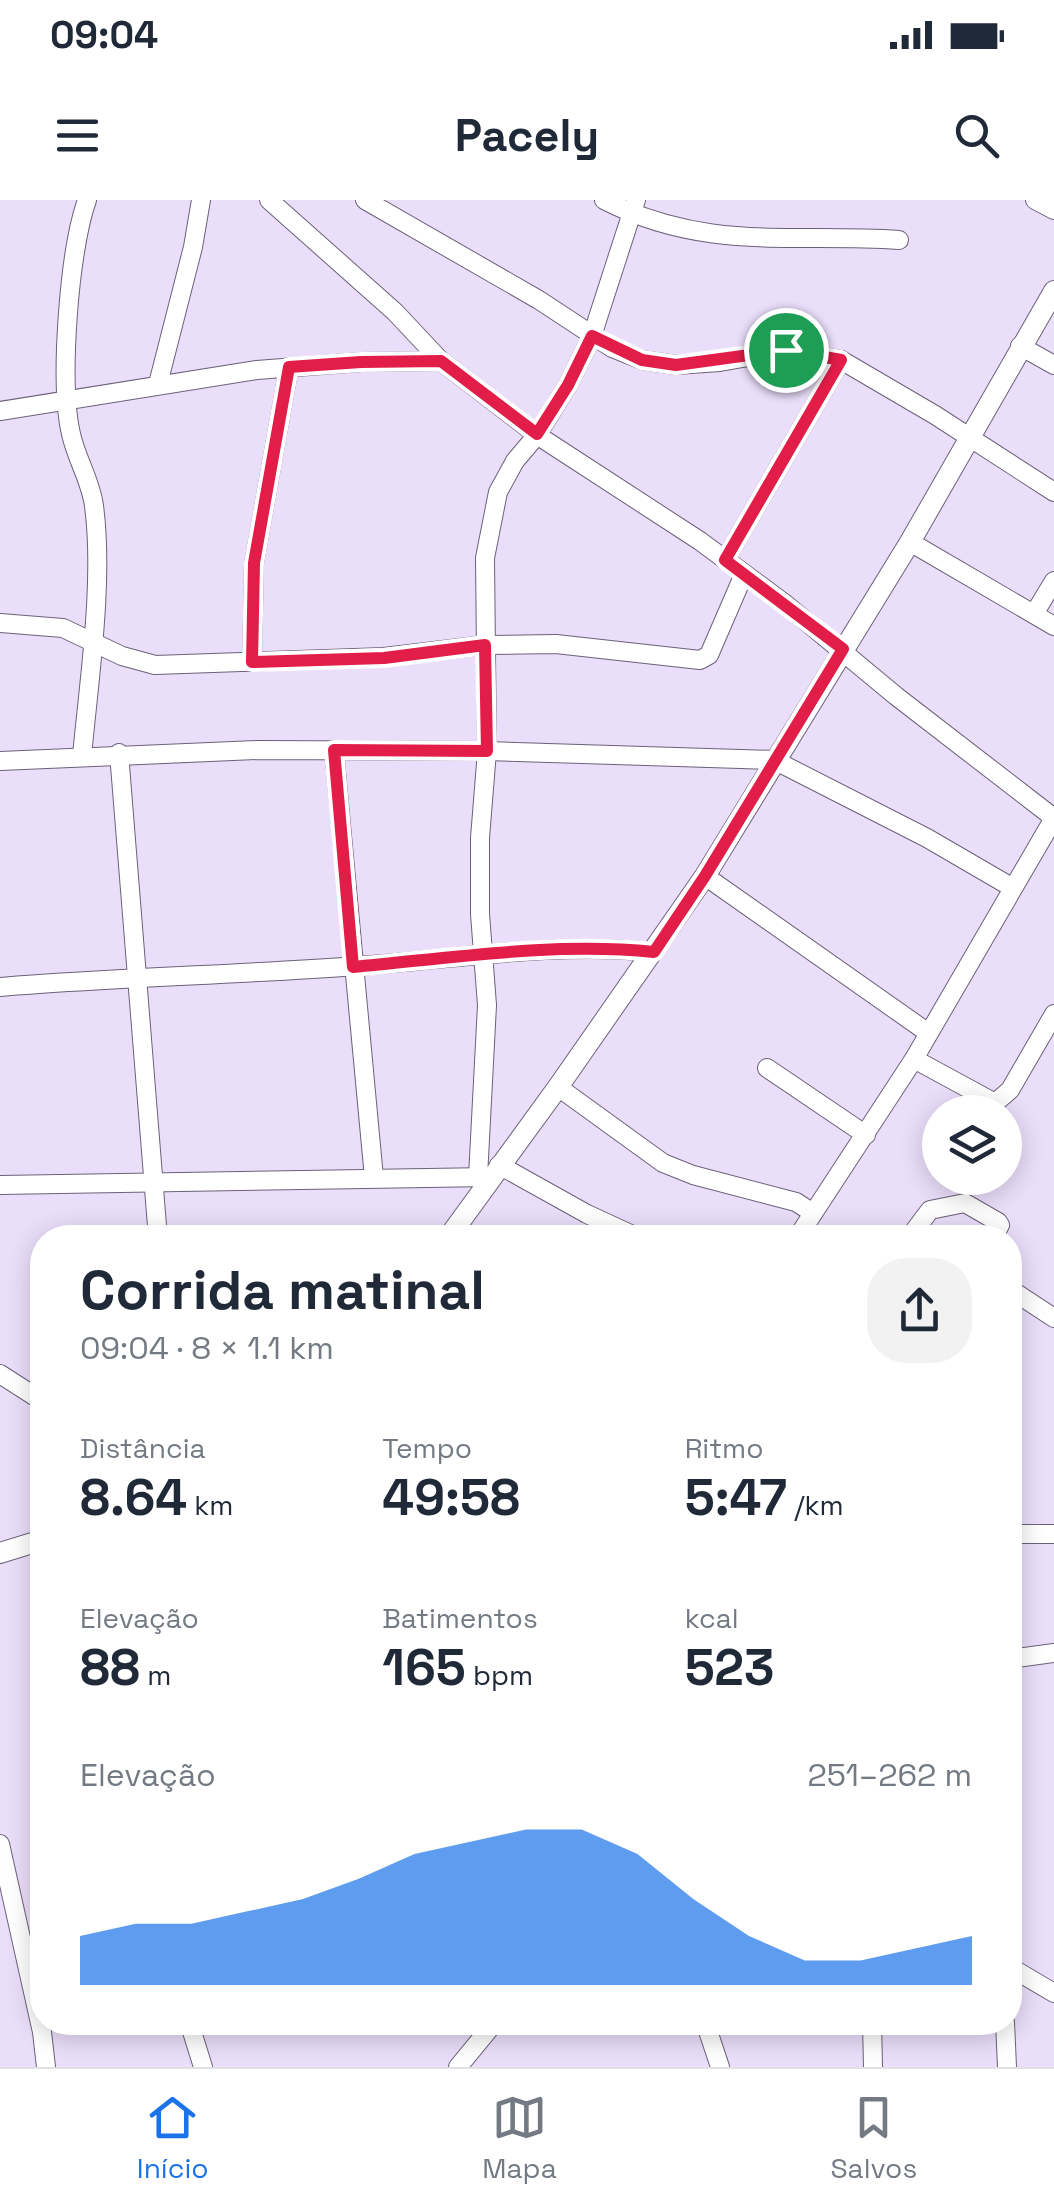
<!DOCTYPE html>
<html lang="pt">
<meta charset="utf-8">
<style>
:root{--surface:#fff;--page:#f2f2f3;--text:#1f2937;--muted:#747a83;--line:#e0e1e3;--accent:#1a73e8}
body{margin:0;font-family:"Space Grotesk",sans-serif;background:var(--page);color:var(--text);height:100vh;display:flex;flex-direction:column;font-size:38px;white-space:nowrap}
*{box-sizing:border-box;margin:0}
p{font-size:32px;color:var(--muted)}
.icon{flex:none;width:55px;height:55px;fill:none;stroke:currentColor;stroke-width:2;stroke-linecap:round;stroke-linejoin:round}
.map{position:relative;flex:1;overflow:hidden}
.drawer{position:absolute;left:30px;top:1025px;width:992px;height:810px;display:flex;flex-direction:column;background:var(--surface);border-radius:40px;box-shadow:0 5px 25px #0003}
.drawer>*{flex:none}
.tools{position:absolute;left:922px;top:895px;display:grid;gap:20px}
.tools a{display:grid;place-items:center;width:100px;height:100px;border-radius:50%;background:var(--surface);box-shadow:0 5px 25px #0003;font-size:50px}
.pin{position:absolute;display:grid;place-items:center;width:85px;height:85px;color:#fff;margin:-42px;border:5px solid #fff;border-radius:50%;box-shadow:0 2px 10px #0007}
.round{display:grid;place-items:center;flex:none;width:105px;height:105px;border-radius:40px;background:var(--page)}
.summary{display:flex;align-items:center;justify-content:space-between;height:170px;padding:0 50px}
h1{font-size:55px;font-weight:700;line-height:75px}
.metrics{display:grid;grid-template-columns:repeat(3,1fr);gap:15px;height:170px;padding:10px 50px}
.metrics div{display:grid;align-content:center}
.metrics b{font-size:50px;font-weight:700}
.metrics small{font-size:28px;font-weight:400}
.metrics p{font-size:28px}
.chart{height:280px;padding:20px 50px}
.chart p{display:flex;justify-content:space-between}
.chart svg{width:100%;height:180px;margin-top:10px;fill:var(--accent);opacity:.7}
.status{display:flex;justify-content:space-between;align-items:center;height:70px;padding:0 50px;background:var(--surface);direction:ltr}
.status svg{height:28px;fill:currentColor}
header{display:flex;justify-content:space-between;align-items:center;height:130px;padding:0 50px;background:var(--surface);font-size:45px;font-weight:700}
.tabs{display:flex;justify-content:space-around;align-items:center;height:140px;border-top:2px solid var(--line);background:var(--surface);font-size:28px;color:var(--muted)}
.tabs a{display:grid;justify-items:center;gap:5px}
.tabs .active{color:var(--accent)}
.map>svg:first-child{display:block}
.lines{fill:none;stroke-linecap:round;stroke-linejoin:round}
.minor-casing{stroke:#6c6179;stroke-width:20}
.tertiary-casing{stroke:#6c6179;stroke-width:22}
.minor{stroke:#fff;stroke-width:18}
.tertiary{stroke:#fff;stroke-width:20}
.route-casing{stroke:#fff;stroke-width:20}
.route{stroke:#e11d48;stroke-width:12}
</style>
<div class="status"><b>09:04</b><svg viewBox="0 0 49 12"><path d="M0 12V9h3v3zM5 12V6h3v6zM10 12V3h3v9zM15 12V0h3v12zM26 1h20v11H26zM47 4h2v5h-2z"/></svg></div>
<header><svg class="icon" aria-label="menu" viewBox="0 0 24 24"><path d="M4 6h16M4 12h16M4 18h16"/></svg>Pacely<svg class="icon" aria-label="search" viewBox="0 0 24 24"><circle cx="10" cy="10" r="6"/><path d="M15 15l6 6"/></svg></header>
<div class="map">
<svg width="1054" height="1867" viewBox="0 0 1054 1867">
<rect width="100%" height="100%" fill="#ebdefb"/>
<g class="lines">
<defs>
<g id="minor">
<polyline points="269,0 395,112 441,161 537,235 700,341 784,403 896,496 1054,618"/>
<polyline points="365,0 539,100 612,148 642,160 676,165 720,162 786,150 841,160 935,215 1054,292"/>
<path d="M604 0C706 52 793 33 899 40"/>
<polyline points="1035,0 1054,10"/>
<polyline points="1020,146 1054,165"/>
<polyline points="158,184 193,47 201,0"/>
<polyline points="0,211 257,170 361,162 441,161"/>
<polyline points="910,342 1054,426"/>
<polyline points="725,360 841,160"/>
<polyline points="1034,414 1054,381"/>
<polyline points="0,423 63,428 122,456 155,465 384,457 485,445 556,444 700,460 709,455 744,374"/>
<polyline points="252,462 254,363 289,167"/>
<polyline points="334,550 374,978"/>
<polyline points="119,553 158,1038"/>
<path d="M82 556C89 480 104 381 94 306 91 281 76 258 71 234 59 182 69 50 87 0"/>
<polyline points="0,561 258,550 487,551 774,560 927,638 1013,688"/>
<polyline points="705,676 927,832"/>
<path d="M0 787C119 777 238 775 357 766 456 759 555 742 653 752"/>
<polyline points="914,859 995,903 1010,890 1054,814"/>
<polyline points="767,868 866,935"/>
<polyline points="558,887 663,963 693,975 796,1002 813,1013"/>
<polyline points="499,965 587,1014 639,1038"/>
<polyline points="478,977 487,805 480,714 480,638 487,551 485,358 498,292 515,261 537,235 568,185 592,136 636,0"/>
<polyline points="0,985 490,977"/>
<polyline points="797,1038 914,859 1054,618"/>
<polyline points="909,1038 930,1010 965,1003 998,1022 1000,1025 993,1038"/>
<polyline points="1010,1089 1054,1118"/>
<polyline points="0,1174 42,1201"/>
<polyline points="1010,1334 1054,1334"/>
<polyline points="1010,1459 1054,1453"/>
<polyline points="0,1644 42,1832 46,1867"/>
<polyline points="1010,1767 1054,1793"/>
<polyline points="189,1822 203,1867"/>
<polyline points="705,1822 720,1867"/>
<polyline points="872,1822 873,1867"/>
<polyline points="1005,1822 1007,1867"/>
<polyline points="458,1867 495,1822"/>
</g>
<g id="tertiary">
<polyline points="448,1038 558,887 705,676 910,342 1054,91"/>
<polyline points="0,1353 42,1340"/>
</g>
</defs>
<use href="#minor" class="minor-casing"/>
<use href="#tertiary" class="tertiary-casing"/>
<use href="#minor" class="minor"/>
<use href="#tertiary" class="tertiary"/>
</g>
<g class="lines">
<defs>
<path id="route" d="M592 136 642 160 676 165 786 150 841 160 725 360 843 449 705 676 654 752C554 742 452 758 353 767L334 550 487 551 485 445 384 458 252 462 254 363 289 167 361 162 441 161 537 234 568 185Z"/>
</defs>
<use href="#route" class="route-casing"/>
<use href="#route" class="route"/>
</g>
</svg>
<div class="tools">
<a><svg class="icon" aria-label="layers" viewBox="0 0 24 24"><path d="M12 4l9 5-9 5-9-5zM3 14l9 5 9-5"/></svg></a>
</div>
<div class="pin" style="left:786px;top:150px;background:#1e9e55"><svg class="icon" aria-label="arrive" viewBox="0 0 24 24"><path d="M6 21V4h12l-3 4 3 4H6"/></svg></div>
<section class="drawer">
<div class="summary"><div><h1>Corrida matinal</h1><p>09:04 · 8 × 1.1 km</p></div><a class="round"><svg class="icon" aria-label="share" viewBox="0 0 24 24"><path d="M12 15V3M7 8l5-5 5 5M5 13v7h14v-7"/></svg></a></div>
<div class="metrics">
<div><p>Distância</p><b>8.64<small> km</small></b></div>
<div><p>Tempo</p><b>49:58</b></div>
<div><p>Ritmo</p><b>5:47<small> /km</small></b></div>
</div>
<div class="metrics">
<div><p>Elevação</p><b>88<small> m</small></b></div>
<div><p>Batimentos</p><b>165<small> bpm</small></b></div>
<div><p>kcal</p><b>523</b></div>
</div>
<div class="chart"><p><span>Elevação</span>251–262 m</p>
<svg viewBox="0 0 160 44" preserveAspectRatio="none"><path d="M0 44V32L10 29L20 29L30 26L40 23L50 18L60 12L70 9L80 6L90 6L100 12L110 23L120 32L130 38L140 38L150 35L160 32V44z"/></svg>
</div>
</section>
</div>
<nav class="tabs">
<a class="active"><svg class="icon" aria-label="home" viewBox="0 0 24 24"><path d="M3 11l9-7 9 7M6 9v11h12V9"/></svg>Início</a>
<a><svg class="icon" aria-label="map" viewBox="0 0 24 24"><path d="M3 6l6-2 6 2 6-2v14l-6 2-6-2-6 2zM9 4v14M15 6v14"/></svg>Mapa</a>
<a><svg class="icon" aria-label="saved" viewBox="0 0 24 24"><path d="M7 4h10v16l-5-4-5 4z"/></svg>Salvos</a>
</nav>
